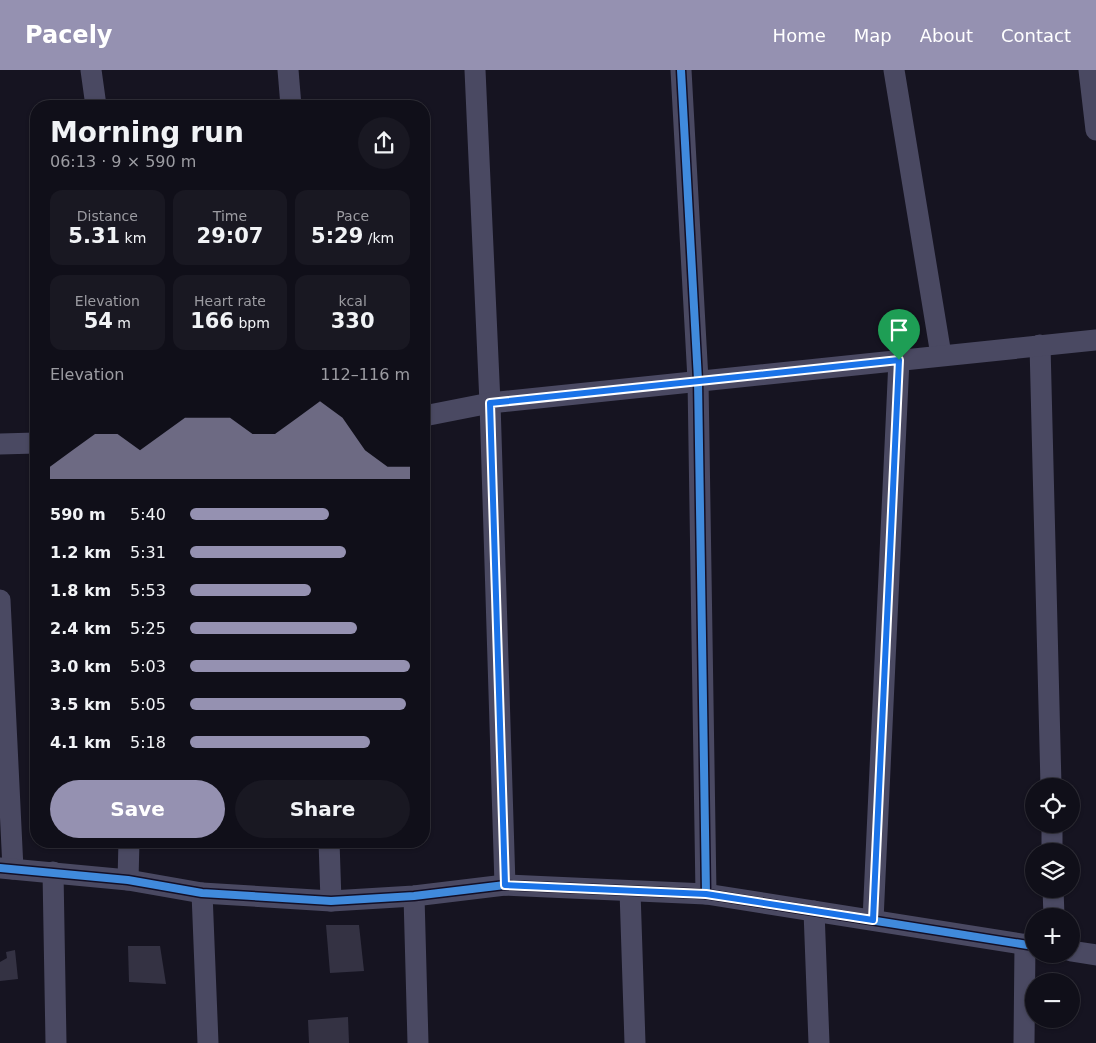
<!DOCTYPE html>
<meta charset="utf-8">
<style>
:root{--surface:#100f19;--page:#191822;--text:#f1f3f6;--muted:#9c9ca2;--line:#302f38;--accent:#9591b1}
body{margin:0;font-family:"DejaVu Sans",sans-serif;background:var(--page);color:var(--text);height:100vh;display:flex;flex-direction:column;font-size:19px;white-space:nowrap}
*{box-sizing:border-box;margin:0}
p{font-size:16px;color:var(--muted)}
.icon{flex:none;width:28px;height:28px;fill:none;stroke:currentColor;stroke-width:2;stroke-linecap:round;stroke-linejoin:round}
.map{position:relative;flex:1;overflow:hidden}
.panel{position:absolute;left:30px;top:30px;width:400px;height:748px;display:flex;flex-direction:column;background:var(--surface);border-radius:20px;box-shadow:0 1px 4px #0004,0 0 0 1px var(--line)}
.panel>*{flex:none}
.fabs{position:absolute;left:1025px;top:708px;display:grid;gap:10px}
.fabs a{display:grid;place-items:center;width:55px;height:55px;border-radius:50%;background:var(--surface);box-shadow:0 1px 4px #0004,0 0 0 1px var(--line);font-size:25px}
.pin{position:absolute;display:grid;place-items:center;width:42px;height:42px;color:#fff;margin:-51px -21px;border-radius:50% 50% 50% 0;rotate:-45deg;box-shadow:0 0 5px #0007}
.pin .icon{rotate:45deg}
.round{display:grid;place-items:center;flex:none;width:52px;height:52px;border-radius:26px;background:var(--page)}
.headline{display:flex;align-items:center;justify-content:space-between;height:85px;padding:0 20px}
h1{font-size:28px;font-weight:800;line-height:38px}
.stats{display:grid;grid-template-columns:repeat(3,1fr);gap:8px;height:85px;padding:5px 20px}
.stats div{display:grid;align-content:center;border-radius:12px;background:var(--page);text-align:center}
.stats b{font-size:21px;font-weight:800}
.stats small{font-size:14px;font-weight:400}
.stats p{font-size:14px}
.chart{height:140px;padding:10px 20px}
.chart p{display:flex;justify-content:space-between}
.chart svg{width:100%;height:90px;margin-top:5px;fill:var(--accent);opacity:.7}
.button{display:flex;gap:10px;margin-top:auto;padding:10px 20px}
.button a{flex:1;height:58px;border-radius:30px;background:var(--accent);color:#fff;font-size:20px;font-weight:800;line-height:58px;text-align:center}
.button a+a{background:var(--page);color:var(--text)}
ul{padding:0 20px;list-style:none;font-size:16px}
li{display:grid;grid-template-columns:80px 60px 1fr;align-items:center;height:38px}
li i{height:12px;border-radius:6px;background:var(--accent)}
header{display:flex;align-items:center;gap:30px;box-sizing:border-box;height:70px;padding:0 25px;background:var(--accent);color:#fff}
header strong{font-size:24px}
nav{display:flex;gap:28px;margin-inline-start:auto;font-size:18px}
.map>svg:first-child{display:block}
.building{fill:#343243}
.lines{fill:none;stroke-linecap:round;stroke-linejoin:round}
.street{stroke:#4a4962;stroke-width:21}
.cycleway-casing{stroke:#130f26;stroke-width:11}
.cycleway{stroke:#408adc;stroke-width:8}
.route-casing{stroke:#fff;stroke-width:10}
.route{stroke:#1a73e8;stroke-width:6}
</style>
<header>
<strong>Pacely</strong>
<nav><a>Home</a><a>Map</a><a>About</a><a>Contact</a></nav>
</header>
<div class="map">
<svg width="1096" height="973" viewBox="0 0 1096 973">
<rect width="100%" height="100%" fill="#161421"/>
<g class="building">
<polygon points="326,855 359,855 364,901 330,903"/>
<polygon points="128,876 160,876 166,914 129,912"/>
<polygon points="15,880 18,909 0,911 0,892 7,888 6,882"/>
<polygon points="348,947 349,973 309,973 308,950"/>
</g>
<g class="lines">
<g class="street">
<polyline points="91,0 96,36"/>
<polyline points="288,0 291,36"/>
<polyline points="475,0 490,333 505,815"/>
<polyline points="681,0 698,310 706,824"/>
<polyline points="894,0 941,285"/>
<polyline points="1089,0 1096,60"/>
<polyline points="1040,275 1051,716"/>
<polyline points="424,346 490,333 1096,270"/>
<polyline points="0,374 36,373"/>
<polyline points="0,530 13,799"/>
<polyline points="1052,754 1052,781"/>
<polyline points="329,771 331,831"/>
<polyline points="0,798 128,810 202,823 331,831 414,826 505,815 706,824 1034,876"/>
<polyline points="53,802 56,973"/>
<polyline points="128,810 129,771"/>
<polyline points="1053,819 1054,846"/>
<polyline points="630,821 635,973"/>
<polyline points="202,823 208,973"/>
<polyline points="414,826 418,973"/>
<polyline points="814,841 819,973"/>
<polyline points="873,850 899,290"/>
<polyline points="1071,881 1096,885"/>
<polyline points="1024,973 1025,874"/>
</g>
<defs>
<g id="cycleway">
<polyline points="681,0 698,310 706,824"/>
<polyline points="0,798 128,810 202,823 331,831 414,826 505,815 706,824 1034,876"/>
</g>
</defs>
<use href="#cycleway" class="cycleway-casing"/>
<use href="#cycleway" class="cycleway"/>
</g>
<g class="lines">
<defs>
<polygon id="route" points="899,290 873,850 706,824 505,815 490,333"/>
</defs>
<use href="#route" class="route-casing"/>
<use href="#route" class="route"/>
</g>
</svg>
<div class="fabs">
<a><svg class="icon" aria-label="locate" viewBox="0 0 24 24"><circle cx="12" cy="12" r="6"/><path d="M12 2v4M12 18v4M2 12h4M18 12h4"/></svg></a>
<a><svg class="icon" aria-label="layers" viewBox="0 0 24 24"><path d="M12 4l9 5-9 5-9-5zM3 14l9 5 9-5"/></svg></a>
<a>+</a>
<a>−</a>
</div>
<div class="pin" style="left:899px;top:290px;background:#1e9e55"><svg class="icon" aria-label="arrive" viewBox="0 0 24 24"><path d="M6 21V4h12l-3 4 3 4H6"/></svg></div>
<section class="panel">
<div class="headline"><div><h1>Morning run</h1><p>06:13 · 9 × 590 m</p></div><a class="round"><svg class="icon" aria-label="share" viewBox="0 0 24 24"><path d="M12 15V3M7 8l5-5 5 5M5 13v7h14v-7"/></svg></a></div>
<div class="stats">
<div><p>Distance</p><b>5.31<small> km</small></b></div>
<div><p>Time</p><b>29:07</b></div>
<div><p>Pace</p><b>5:29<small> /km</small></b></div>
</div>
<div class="stats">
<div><p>Elevation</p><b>54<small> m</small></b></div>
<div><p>Heart rate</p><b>166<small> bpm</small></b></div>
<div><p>kcal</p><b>330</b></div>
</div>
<div class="chart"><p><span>Elevation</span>112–116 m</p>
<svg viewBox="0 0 160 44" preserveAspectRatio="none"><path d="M0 44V38L10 30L20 22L30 22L40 30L50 22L60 14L70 14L80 14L90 22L100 22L110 14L120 6L130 14L140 30L150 38L160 38V44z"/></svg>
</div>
<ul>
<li><b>590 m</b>5:40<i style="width:63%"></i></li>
<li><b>1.2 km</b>5:31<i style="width:71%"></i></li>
<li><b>1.8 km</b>5:53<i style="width:55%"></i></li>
<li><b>2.4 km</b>5:25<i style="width:76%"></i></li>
<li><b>3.0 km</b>5:03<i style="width:100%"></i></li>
<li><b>3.5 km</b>5:05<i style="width:98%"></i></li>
<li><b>4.1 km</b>5:18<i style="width:82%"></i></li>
</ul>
<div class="button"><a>Save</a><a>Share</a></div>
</section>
</div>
